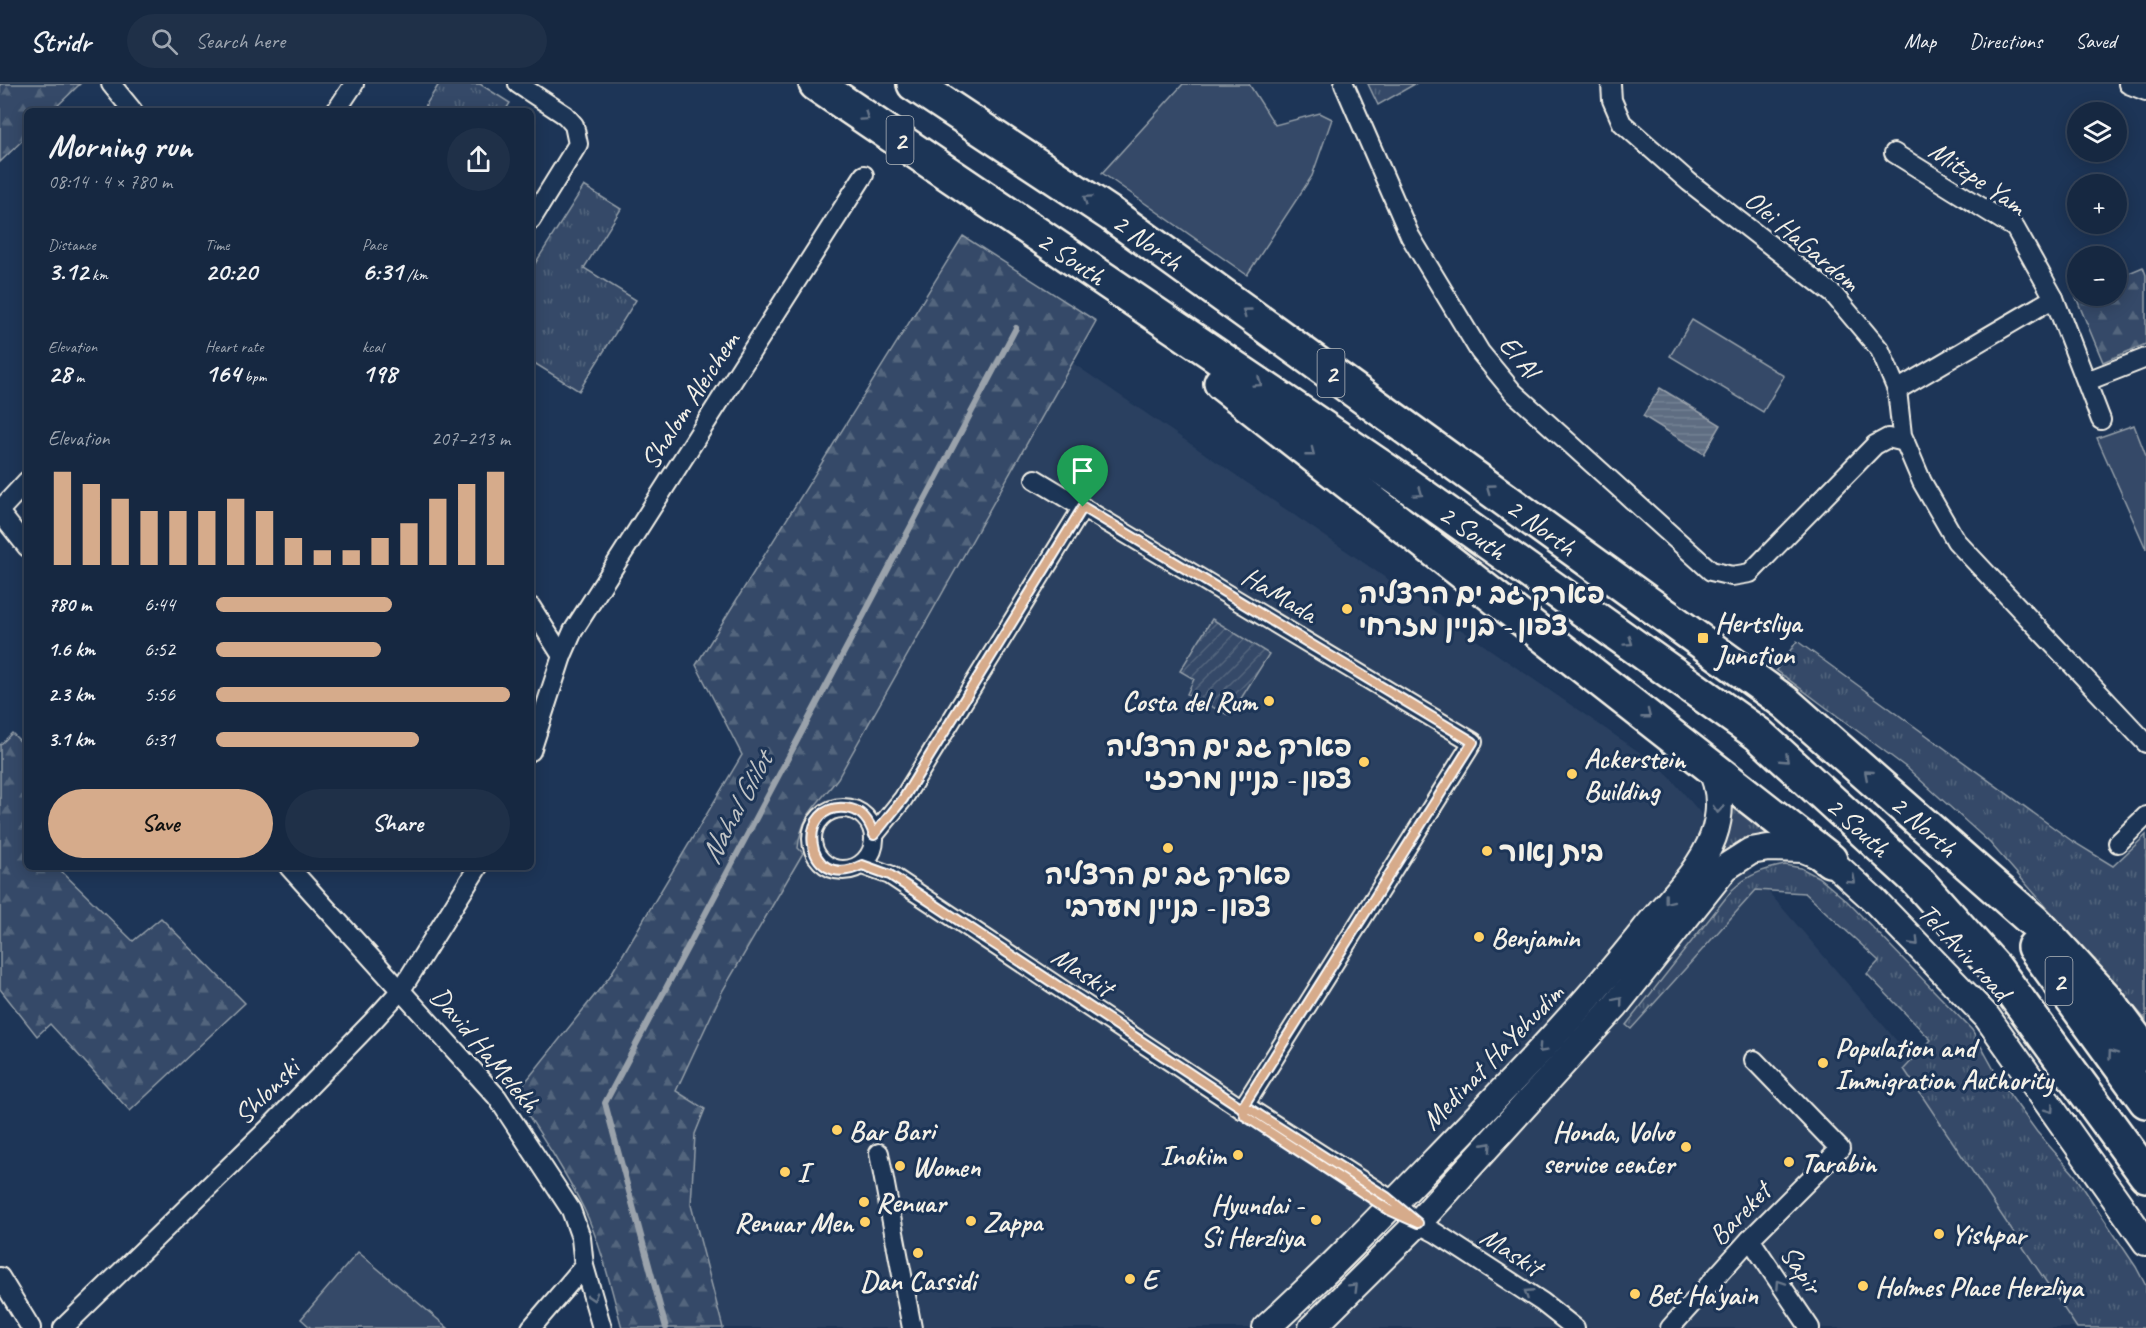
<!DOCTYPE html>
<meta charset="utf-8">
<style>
:root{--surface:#162841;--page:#1f3048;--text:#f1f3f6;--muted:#9ea6b1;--line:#35445a;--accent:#d6ab8b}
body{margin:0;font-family:Caveat,"Playpen Sans Hebrew",sans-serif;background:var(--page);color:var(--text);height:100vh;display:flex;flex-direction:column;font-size:22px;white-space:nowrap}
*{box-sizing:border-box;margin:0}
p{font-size:20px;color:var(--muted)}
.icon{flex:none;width:33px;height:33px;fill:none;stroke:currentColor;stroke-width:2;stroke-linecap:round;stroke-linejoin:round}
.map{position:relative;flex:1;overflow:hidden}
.sheet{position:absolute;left:24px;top:24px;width:510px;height:762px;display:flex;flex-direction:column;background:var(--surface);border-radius:9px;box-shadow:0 3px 15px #0003,0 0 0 2px var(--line)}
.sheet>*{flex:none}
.controls{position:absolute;left:2067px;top:18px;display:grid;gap:12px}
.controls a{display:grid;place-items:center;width:60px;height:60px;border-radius:50%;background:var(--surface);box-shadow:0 3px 15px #0003,0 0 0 2px var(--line);font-size:30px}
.pin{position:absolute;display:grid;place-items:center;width:51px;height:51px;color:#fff;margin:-62px -26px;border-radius:50% 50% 50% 0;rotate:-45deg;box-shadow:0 0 6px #0007}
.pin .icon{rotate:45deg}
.round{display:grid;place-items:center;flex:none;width:63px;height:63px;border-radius:32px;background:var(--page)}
.headline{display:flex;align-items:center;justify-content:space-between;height:102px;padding:0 24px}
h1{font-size:33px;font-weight:700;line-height:45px}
.stats{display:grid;grid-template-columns:repeat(3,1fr);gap:9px;height:102px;padding:6px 24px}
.stats div{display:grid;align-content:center}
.stats b{font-size:26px;font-weight:700}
.stats small{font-size:16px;font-weight:400}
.stats p{font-size:16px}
.chart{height:168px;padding:12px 24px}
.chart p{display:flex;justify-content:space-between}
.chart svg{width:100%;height:108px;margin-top:6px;stroke:var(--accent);stroke-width:6}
.cta{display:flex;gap:12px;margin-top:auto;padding:12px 24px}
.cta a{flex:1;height:69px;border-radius:36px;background:var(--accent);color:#111;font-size:24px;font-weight:700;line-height:69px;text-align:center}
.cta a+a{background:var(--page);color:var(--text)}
ul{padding:0 24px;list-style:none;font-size:20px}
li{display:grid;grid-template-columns:96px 72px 1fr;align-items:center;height:45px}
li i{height:15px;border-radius:8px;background:var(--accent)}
header{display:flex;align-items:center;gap:36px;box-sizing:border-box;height:84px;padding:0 30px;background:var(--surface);border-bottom:2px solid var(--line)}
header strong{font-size:28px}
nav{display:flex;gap:33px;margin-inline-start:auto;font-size:21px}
.search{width:420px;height:54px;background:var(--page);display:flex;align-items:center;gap:15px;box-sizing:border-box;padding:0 21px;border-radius:33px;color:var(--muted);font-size:22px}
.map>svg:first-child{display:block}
.built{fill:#2a4060}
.grass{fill:url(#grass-tufts);stroke:#949ea8;stroke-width:1.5}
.forest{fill:url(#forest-firs);stroke:#949ea8;stroke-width:1.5}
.park{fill:#354a67;stroke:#949ea8;stroke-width:1.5}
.garden{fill:url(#garden-furrows);stroke:#949ea8;stroke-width:1.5}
.water{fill:url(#water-rules);stroke:#9aa2ab;stroke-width:1.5}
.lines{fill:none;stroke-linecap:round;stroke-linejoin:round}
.stream{stroke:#9aa2ab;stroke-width:6}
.street-casing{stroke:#f4f1e8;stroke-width:22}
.secondary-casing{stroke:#f4f1e8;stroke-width:30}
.highway-casing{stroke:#f4f1e8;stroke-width:38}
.street{stroke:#1d3557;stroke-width:18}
.secondary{stroke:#1d3557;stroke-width:26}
.highway{stroke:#1d3557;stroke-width:33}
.oneway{stroke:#68778a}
.route-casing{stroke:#fff;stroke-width:12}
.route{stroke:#d6ab8b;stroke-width:8}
.poi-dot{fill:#ffd166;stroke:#1d3557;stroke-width:2}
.labels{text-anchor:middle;stroke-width:6;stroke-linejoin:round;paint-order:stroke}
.shield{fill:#1d3557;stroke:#b4b9bc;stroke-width:1.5}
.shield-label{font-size:27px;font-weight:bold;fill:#f4f1e8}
.street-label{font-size:28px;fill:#f4f1e8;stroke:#1d3557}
.poi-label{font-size:28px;font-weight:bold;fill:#f4f1e8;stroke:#1d3557;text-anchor:start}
.water-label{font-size:30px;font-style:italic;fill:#c0c3c4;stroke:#1d3557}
</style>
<header>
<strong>Stridr</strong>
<div class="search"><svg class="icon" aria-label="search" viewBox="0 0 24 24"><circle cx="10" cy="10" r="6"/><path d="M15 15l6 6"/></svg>Search here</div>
<nav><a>Map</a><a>Directions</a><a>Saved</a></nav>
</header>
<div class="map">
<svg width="2146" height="1244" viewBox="0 0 2146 1244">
<defs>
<pattern id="grass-tufts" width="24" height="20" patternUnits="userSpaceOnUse" patternTransform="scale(1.5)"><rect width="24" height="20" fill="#354a67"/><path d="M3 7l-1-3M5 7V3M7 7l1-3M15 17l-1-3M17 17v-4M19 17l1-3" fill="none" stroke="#53657d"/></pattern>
<pattern id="forest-firs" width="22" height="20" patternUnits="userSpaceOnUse" patternTransform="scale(1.5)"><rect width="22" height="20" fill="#354a67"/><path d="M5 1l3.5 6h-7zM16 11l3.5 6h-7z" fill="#53657d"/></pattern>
<pattern id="garden-furrows" width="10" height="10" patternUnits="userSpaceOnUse" patternTransform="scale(1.5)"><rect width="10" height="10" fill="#354a67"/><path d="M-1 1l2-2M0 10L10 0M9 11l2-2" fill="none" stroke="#53657d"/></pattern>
<pattern id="water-rules" width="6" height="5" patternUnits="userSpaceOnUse" patternTransform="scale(1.5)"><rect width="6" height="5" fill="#5e6d82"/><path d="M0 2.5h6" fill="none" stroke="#768294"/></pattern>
</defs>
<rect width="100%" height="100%" fill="#1d3557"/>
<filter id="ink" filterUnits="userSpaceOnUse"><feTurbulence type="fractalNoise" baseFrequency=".0167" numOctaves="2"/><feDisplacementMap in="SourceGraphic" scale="12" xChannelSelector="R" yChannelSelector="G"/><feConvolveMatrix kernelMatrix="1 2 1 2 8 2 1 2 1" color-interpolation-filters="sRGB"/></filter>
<g filter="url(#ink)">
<polygon class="built" points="1064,273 1661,683 2050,1135 2127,1244 684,1244 634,1043 719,895"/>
<g class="grass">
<polygon points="439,0 480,0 510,19 505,27 422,27"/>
<polygon points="1368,0 1415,0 1378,21"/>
<polygon points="584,102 621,125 584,184 636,216 579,307 531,277 531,186"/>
<polygon points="1797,557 2072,757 2113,782 2146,751 2146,936 1990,759 1907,684 1776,586"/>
<polygon points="1728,718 1796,758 1724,776 1715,771"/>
<path d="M1785 781 1801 784 1818 793 1847 817 1972 946 2002 1000 2037 1048 2074 1090 2136 1183 2146 1202V1244H2077L1904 985 1931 956 1867 890 1879 877 1805 809 1756 806 1631 945 1626 941 1732 806C1748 791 1763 785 1785 781Z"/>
</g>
<g class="forest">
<polygon points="0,0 80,0 52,27 27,27 27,52 0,78"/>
<path d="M963 152 1096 237 838 694C818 721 802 728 798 764L803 769 723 906 676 1007 705 1025 695 1050 691 1121 723 1244H622C611 1204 602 1163 584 1125 564 1085 539 1048 515 1011L610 892 742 671 696 581Z"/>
<polygon points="2143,183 2146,191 2146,260 2103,278 2075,211 2116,212 2117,194"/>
<polygon points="12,649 27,664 27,783 57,783 133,857 161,834 245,919 130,1027 50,940 37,952 0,905 0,661"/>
</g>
<g class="park">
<polygon points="1183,0 1249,0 1275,41 1320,29 1332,35 1312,92 1247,191 1102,89"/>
<polygon points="1692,236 1784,292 1763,328 1670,272"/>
<polygon points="2134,341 2146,372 2146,465 2097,354"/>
<polygon points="358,1168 448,1244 311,1244 301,1235"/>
</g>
<polygon class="garden" points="1212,535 1269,570 1230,632 1187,610 1194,595 1180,587"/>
<polygon class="water" points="1660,304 1721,341 1704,370 1643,332"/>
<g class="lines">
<polyline class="stream" points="666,1244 605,1019 1016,244"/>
<defs>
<g id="street">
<polyline points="111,0 133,27"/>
<polyline points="518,0 565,31 574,41 578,60 531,136"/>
<polyline points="1344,0 1410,152 1480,268 1513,308 1711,487 1732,492 1750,489 1875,361 1888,354 1905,358"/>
<polyline points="1611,0 1612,16 1622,39 1689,98 1833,210 1880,266 1897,306 1902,351 1922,398 1956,457 2146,659"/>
<polyline points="2128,0 2146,7"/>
<polyline points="336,27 354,0"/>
<polyline points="1894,69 2015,144 2054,214 2101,336"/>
<polyline points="2087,297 2146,274"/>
<polyline points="1897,306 2054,214"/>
<polyline points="1035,395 1473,658 1242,1025"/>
<polyline points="0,426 27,397"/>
<polyline points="0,429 27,463"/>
<polyline points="531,523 562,572"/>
<polyline points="531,667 562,572 573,547 864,91"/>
<circle cx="843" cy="755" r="31"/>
<polyline points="874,751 903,715 1083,423"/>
<polyline points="2118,759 2146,732"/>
<polyline points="862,781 890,791 1242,1025 1250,1025 1387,1113 1418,1139"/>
<polyline points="289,783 497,1013 571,1126 581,1154 584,1182 602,1244"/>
<polyline points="879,1069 912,1244"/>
<polyline points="1409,1135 1436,1149 1542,1218 1575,1244"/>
<polyline points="1750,1155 1810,1244"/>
<polyline points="0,1193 31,1244"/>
<polyline points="63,1244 267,1046 372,938 401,906 478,783"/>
<polyline points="531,1244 584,1182"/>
<polyline points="1670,1244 1750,1155 1840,1065 1754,976"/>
</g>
<g id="secondary">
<path d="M1266 1244C1331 1185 1391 1122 1452 1059 1518 991 1584 922 1643 848 1666 819 1700 788 1713 753 1722 728 1721 702 1708 679"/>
<polyline points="1312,1244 1418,1139 1616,921 1726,783 1751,767 1768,764 1803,765 1830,776 1874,816 1932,876 1987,933 2146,1158"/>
</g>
<g id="highway">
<path id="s1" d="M816 0 1406 400 1758 650 1916 795 1995 884 2146 1091"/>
<path id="s2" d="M914 0 1112 131 1786 619 2040 843 2106 915 2146 969"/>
<polyline points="1221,299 1830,776"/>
<polyline points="2034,863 2146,1017"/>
</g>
</defs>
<use href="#street" class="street-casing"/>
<use href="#secondary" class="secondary-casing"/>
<use href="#highway" class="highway-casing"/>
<use href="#street" class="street"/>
<use href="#secondary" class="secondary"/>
<use href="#highway" class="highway"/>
</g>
<defs><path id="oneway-chevron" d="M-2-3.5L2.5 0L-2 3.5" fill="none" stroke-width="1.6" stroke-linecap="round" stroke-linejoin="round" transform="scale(1.5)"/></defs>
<g class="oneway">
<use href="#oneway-chevron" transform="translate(865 33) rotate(34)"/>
<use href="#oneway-chevron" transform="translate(1087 115) rotate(-146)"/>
<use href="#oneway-chevron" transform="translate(1246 228) rotate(-144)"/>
<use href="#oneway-chevron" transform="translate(1258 299) rotate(34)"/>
<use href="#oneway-chevron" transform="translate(1311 369) rotate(38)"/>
<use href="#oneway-chevron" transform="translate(1490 404) rotate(-144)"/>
<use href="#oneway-chevron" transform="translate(1419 409) rotate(35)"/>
<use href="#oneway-chevron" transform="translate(1629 558) rotate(35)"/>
<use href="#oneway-chevron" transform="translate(1647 631) rotate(38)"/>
<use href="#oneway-chevron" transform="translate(1785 675) rotate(43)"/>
<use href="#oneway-chevron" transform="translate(1868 690) rotate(-139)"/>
<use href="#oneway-chevron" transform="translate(1718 725) rotate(94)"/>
<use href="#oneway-chevron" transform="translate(1852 796) rotate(42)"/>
<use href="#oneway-chevron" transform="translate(1668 816) rotate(128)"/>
<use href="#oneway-chevron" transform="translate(1915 858) rotate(46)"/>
<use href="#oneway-chevron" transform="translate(1619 917) rotate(-50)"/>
<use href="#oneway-chevron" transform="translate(1542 965) rotate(133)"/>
<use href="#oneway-chevron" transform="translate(2112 970) rotate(-126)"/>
<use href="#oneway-chevron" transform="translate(2050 1025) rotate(54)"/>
<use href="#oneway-chevron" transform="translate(1488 1062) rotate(-48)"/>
<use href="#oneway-chevron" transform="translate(1780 1200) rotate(-124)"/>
<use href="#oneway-chevron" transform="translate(1354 1203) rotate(-45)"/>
<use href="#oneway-chevron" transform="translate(1528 1209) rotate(-147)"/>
<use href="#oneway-chevron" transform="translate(593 1213) rotate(73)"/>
</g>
</g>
<g class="lines" filter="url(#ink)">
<defs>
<path id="route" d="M1083 423 903 715 874 751C870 739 864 728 851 725 794 712 802 811 862 781L890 791 1242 1024 1250 1025 1387 1113 1418 1139 1389 1126 1245 1032 1242 1024 1473 658 1083 423"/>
</defs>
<use href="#route" class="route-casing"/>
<use href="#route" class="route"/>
</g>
<g class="poi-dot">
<circle cx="1347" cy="525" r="6"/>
<rect x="1697" y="548" width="12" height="12" rx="3"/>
<circle cx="1269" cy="617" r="6"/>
<circle cx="1364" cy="678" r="6"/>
<circle cx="1572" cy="690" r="6"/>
<circle cx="1168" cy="764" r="6"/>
<circle cx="1487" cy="767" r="6"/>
<circle cx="1479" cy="853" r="6"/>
<circle cx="1823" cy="979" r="6"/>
<circle cx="837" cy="1046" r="6"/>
<circle cx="1686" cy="1063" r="6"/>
<circle cx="1238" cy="1071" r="6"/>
<circle cx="1789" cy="1078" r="6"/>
<circle cx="900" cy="1082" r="6"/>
<circle cx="785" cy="1088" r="6"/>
<circle cx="864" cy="1118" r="6"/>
<circle cx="1316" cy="1136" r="6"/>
<circle cx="971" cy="1137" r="6"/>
<circle cx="865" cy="1138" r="6"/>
<circle cx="1939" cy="1150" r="6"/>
<circle cx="918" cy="1169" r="6"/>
<circle cx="1130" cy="1195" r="6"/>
<circle cx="1863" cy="1202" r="6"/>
<circle cx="1635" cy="1210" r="6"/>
</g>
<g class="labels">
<g class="shield">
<rect x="886.5" y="32" width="27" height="48" rx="4.5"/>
<rect x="1317.5" y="265" width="27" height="48" rx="4.5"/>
<rect x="2045.5" y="873" width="27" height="48" rx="4.5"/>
</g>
<g class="shield-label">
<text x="900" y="65">2</text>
<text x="1331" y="298">2</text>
<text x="2059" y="906">2</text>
</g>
<g class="street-label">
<text transform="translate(1978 93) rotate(34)" y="10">Mitzpe Yam</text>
<text transform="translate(1803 156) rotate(40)" y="10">Olei HaGardom</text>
<text dy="10" stroke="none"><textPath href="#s2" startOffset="282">2 North</textPath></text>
<text dy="10" stroke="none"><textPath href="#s1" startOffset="309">2 South</textPath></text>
<text transform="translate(1520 272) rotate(50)" y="10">El Al</text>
<text transform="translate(689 316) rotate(-57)" y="10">Shalom Aleichem</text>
<text dy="10" stroke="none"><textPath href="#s2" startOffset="768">2 North</textPath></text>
<text dy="10" stroke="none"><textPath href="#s1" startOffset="795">2 South</textPath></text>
<text transform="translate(1280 510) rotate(31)" y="10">HaMada</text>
<text dy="10" stroke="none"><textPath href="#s2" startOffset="1254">2 North</textPath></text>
<text dy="10" stroke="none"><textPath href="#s1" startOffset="1281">2 South</textPath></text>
<text transform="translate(1965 867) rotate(47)" y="10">Tel-Aviv road</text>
<text transform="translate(1083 887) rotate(34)" y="10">Maskit</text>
<text transform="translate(486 965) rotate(50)" y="10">David HaMelekh</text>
<text transform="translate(1492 972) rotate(-46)" y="10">Medinat HaYehudim</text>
<text transform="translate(266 1007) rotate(-45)" y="10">Shlonski</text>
<text transform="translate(1739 1129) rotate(-46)" y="10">Bareket</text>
<text transform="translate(1512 1167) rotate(33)" y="10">Maskit</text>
<text transform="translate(1802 1185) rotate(56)" y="10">Sapir</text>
</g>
<g class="poi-label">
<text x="1359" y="519">פארק גב ים הרצליה<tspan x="1359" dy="32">צפון - בניין מזרחי</tspan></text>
<text x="1715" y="548">Hertsliya<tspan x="1715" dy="32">Junction</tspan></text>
<text x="1257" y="627" text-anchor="end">Costa del Rum</text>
<text x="1352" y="672" text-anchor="end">פארק גב ים הרצליה<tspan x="1352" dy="32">צפון - בניין מרכזי</tspan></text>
<text x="1584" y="684">Ackerstein<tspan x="1584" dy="32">Building</tspan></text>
<text x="1499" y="777">בית נאור</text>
<text x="1168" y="800" text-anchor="middle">פארק גב ים הרצליה<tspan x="1168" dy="32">צפון - בניין מערבי</tspan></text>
<text x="1491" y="863">Benjamin</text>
<text x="1835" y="973">Population and<tspan x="1835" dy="32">Immigration Authority</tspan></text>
<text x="849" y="1056">Bar Bari</text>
<text x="1674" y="1057" text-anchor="end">Honda, Volvo<tspan x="1674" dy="32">service center</tspan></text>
<text x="1226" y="1081" text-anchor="end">Inokim</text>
<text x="1801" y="1088">Tarabin</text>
<text x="912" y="1092">Women</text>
<text x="797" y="1098">I</text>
<text x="876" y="1128">Renuar</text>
<text x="1304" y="1130" text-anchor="end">Hyundai -<tspan x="1304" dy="32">Si Herzliya</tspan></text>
<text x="983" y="1147">Zappa</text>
<text x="853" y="1148" text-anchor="end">Renuar Men</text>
<text x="1951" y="1160">Yishpar</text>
<text x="1142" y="1205">E</text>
<text x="918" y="1206" text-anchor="middle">Dan Cassidi</text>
<text x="1875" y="1212">Holmes Place Herzliya</text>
<text x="1647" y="1220">Bet Ha'yain</text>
</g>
<g class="water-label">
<text transform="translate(736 724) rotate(-62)" y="10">Nahal Glilot</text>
</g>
</g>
</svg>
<div class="controls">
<a><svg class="icon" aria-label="layers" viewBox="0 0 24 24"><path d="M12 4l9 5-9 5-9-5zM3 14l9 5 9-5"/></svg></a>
<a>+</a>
<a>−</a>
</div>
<div class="pin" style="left:1083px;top:423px;background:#1e9e55"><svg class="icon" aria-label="arrive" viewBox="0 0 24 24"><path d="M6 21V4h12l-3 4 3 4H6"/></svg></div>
<section class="sheet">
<div class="headline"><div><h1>Morning run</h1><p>08:14 · 4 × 780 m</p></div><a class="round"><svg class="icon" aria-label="share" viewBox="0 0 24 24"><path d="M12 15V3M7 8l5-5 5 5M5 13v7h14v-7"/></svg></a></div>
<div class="stats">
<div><p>Distance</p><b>3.12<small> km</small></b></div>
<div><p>Time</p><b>20:20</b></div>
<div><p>Pace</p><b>6:31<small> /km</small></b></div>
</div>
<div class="stats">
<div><p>Elevation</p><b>28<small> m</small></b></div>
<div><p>Heart rate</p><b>164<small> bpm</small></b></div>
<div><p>kcal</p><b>198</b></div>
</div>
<div class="chart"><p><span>Elevation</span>207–213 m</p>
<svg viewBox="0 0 160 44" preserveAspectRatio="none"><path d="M5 44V6M15 44V11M25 44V17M35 44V22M45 44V22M55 44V22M65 44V17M75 44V22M85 44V33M95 44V38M105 44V38M115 44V33M125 44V27M135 44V17M145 44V11M155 44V6"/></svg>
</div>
<ul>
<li><b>780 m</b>6:44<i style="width:60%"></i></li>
<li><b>1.6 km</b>6:52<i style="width:56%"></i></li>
<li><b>2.3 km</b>5:56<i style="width:100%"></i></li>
<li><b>3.1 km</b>6:31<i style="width:69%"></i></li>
</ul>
<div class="cta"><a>Save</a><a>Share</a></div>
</section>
</div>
